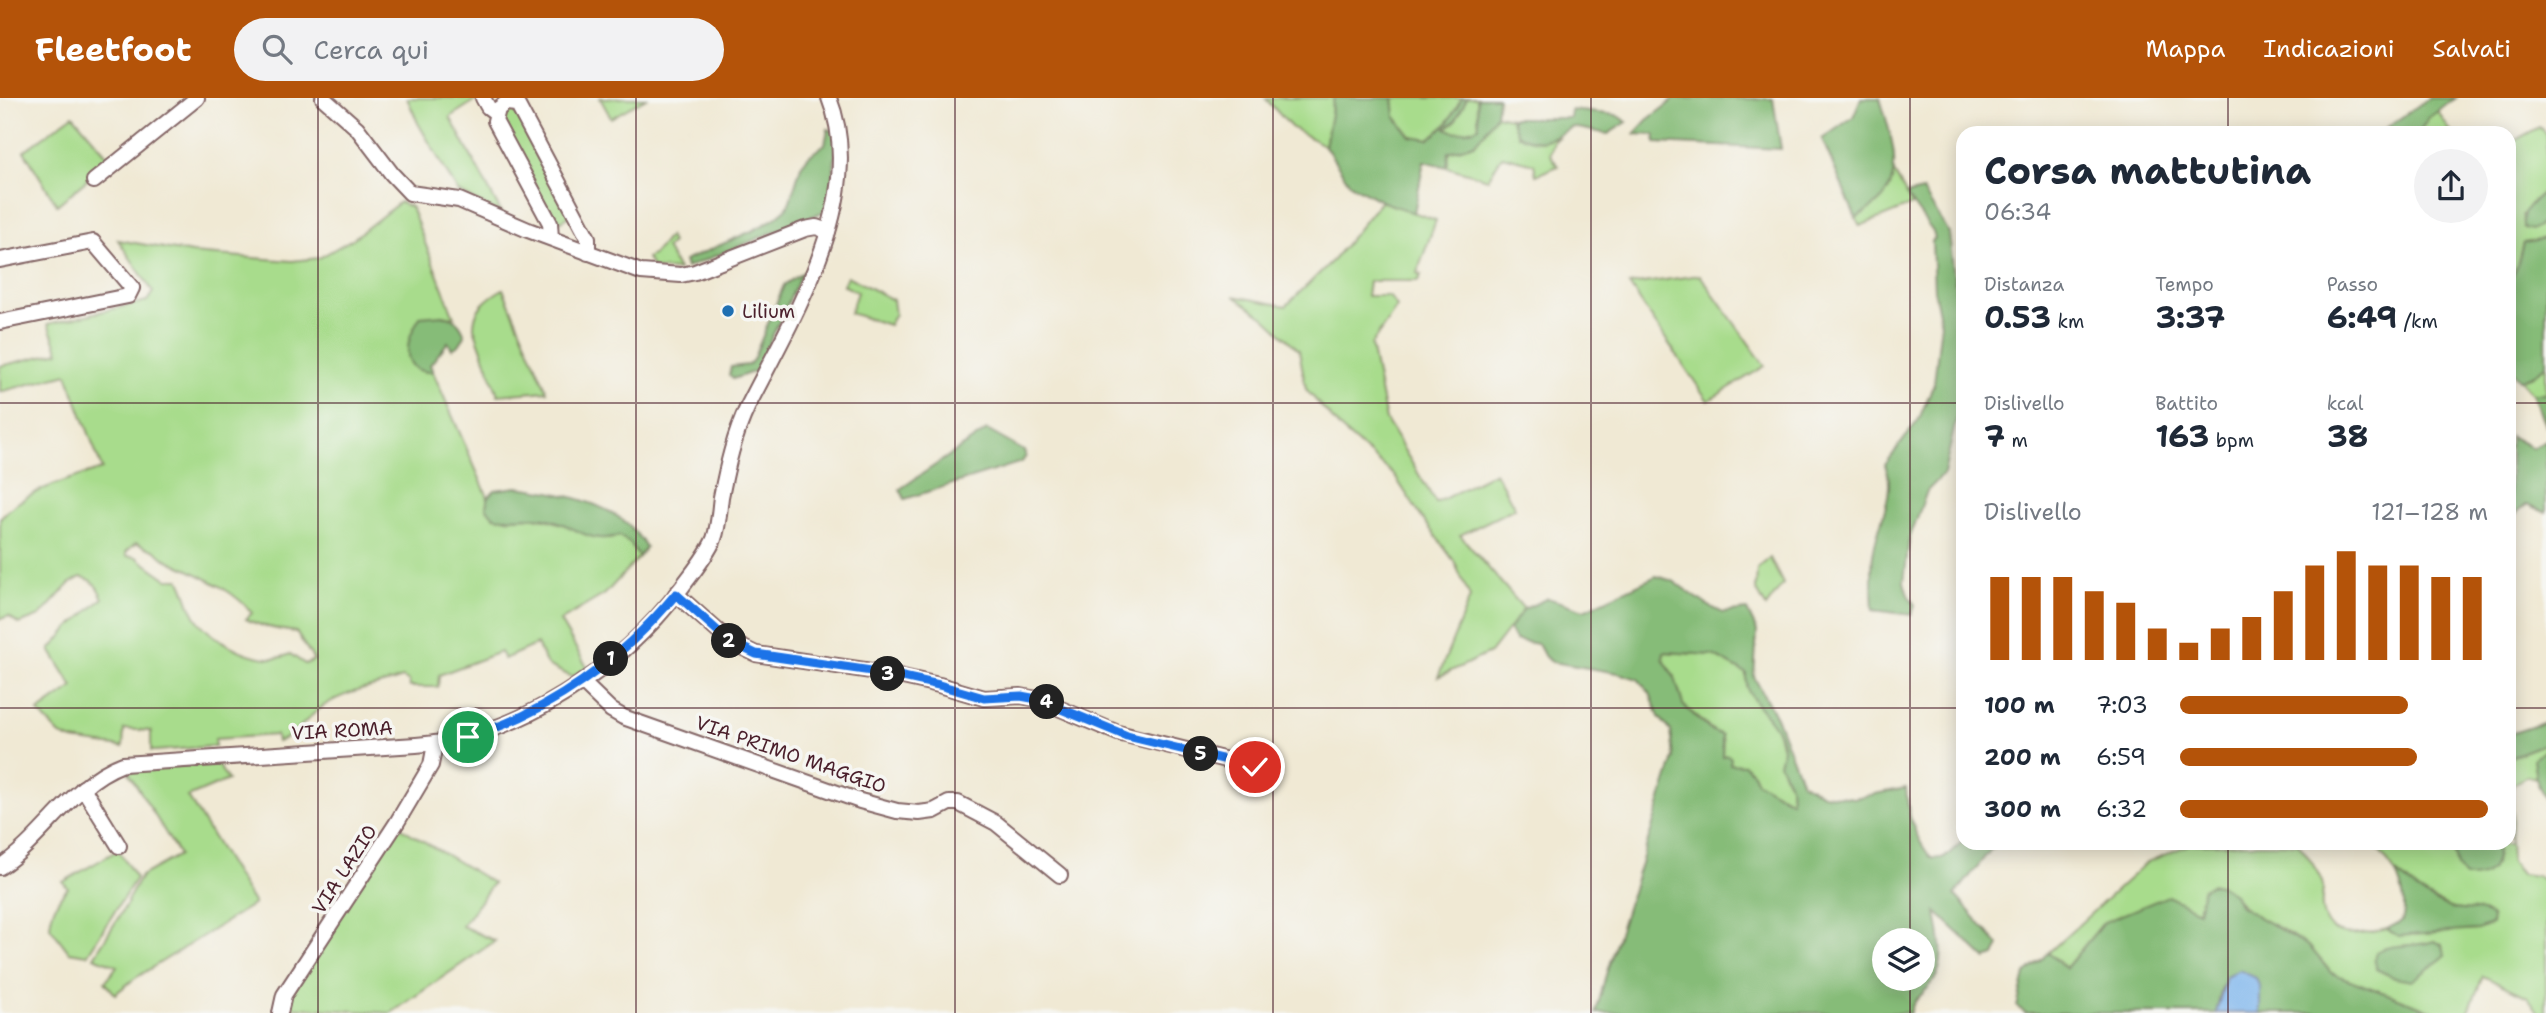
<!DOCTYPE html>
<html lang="it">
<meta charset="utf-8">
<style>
:root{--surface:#fff;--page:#f2f2f3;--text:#1f2937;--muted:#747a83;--accent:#b45309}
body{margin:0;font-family:"Shantell Sans",sans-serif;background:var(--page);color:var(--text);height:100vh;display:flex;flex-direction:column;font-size:26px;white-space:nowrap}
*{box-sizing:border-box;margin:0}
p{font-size:23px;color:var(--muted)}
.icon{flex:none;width:38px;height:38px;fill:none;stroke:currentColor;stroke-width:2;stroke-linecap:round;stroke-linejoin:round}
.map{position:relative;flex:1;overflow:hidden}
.details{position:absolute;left:1956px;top:28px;width:560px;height:724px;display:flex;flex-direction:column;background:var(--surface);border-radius:21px;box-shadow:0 4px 18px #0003}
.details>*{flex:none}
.tools{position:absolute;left:1872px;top:830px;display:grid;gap:14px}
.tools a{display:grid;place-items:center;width:63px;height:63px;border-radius:50%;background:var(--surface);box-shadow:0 4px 18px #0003;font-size:35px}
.pin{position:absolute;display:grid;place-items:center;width:60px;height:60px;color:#fff;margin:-30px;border:4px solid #fff;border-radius:50%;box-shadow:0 2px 7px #0007}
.km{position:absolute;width:35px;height:35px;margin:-18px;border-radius:50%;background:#222;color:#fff;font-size:19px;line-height:35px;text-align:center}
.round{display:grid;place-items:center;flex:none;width:74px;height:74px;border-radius:37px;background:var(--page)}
.summary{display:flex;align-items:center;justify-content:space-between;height:119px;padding:0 28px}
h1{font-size:38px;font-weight:700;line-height:52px}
.stats{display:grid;grid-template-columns:repeat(3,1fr);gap:10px;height:119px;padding:7px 28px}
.stats div{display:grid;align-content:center}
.stats b{font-size:30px;font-weight:700}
.stats small{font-size:19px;font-weight:400}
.stats p{font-size:19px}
.chart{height:196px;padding:14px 28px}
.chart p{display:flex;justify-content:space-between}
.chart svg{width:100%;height:126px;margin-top:7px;stroke:var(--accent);stroke-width:6}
ul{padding:0 28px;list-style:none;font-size:23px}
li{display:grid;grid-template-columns:112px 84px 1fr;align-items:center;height:52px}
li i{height:18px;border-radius:9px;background:var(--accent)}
header{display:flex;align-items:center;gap:42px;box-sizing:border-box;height:98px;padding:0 35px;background:var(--accent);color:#fff}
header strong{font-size:33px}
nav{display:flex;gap:38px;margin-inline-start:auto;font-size:24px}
.search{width:490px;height:63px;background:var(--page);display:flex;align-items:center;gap:18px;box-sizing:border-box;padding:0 24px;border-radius:38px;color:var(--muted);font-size:26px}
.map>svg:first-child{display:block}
.green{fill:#a8dc8c;stroke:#797e5c;stroke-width:2;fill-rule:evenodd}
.forest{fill:#86bc78;stroke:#686e52;stroke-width:2;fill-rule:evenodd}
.water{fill:#7eb5ed;stroke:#646a8c;stroke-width:2}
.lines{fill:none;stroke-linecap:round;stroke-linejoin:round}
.minor-casing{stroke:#846666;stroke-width:18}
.minor{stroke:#fff;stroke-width:14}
.route-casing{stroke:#fff;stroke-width:14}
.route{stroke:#1a73e8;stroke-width:9}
.grid{fill:none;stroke:#4a1f2b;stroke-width:2;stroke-opacity:0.55}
.poi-dot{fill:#1f6fb2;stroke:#f6f6f2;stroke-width:2.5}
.labels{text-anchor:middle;stroke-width:7;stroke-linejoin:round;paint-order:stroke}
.poi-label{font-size:19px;fill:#4a1f2b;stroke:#f6f6f2;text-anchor:start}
.street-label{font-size:19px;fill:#4a1f2b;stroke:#f6f6f2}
</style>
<header>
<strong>Fleetfoot</strong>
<div class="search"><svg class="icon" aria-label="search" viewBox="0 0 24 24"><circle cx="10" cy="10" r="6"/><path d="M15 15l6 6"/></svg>Cerca qui</div>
<nav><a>Mappa</a><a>Indicazioni</a><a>Salvati</a></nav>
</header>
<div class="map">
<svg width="2546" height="915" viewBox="0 0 2546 915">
<rect width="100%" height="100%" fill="#f6f6f2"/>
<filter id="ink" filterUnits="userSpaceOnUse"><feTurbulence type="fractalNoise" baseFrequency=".0143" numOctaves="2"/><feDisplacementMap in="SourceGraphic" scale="14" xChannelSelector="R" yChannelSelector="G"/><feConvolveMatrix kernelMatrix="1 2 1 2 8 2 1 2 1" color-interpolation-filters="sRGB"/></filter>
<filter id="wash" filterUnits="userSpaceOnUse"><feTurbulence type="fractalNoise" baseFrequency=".00686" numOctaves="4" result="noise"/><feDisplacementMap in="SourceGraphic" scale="28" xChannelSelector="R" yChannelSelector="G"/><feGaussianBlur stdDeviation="1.57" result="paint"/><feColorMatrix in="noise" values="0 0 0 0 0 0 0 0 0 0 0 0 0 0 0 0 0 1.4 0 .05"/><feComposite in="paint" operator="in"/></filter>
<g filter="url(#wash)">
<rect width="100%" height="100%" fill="#f0e9d4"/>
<g class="green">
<polygon points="407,0 479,0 450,19 502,116 458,94 418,25"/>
<polygon points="600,0 646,0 611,20"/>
<polygon points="1265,0 1334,0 1325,48 1291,29"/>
<polygon points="1393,0 1462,0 1447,26 1430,41 1411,38 1395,18"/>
<path d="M1467 0H1477L1479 29C1468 34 1457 37 1446 30L1455 23Z"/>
<polygon points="505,11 514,11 573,116 555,126 499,16"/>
<polygon points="2437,13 2452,35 2419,35 2428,20"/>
<polygon points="73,17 111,62 57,107 24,53"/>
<polygon points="1496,17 1511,20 1518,37 1540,43 1559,39 1554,43 1550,56 1558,68 1536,77 1534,66 1502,58 1488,81 1447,69 1449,54 1474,46"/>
<polygon points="2539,29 2546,36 2546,92 2522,117 2539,128 2546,123 2546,141 2523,145 2517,168 2510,183 2510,45"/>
<path d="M1893 72 1912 107 1860 128 1856 120C1874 108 1890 94 1893 72Z"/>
<polygon points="1381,103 1436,122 1417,175 1421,177 1418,183 1369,183 1367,198 1389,198 1397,209 1371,247 1386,322 1436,405 1495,374 1515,410 1460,437 1524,511 1490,555 1438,579 1470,499 1454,463 1420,417 1394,377 1341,331 1306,291 1299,252 1265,220 1234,198 1286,208 1334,161"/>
<path d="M400 104 411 109 454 219 442 217 425 274H433L488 399 486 410 506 421 524 419 546 421 610 441 619 438 630 445 639 459 605 496 560 523 587 569 572 579 547 567 537 546 504 561 500 554 439 577 438 589H410L409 584 403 580C377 589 348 592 325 607 307 618 298 637 277 644L276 637 215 641V648L156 653H151V633L124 631 123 649 72 642 60 637 38 614 73 589 50 552 68 531 103 500C97 489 94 481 81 479L69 486 40 518 19 526 9 518 0 521V420C27 391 66 383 102 371L67 276 0 294V268L59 254 48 226 147 203 153 194 118 142 192 155 292 163 319 160 354 140ZM136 445 156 453 162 459C191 474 232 489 252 515L246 521C261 529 280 532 296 534L314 562 305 566 290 556C263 570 213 544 197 521 188 508 187 494 179 481H167L136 459 127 458 126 454Z"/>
<polygon points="669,138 672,145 666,150 678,172 653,171 647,160 654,156"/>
<polygon points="1700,177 1765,268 1708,303 1629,187"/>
<polygon points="847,178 893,202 895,216 889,227 850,215 857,194 843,187"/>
<path d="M503 191 547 293 498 297 474 230C473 211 487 200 503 191Z"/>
<polygon points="2546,267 2546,295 2532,295 2520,282 2533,278"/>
<polygon points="1770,460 1783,486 1766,509 1756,491 1757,471"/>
<polygon points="1664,554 1713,557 1746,575 1746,588 1777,631 1783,655 1783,675 1790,687 1791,703 1757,684 1753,675 1729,666 1722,659 1723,641 1683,607 1675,580 1663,561"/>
<path d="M2546 645V652L2533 660 2536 680 2527 678 2513 686 2512 732 2510 743 2511 764 2521 776 2537 778 2546 784V915H2539L2528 899 2483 878 2468 915H2438L2331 875C2321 860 2303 844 2286 834 2267 822 2245 818 2234 796L2203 792 2198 813 2104 824 2066 870 2048 855 2147 764 2190 746H2298C2305 753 2322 779 2323 788 2323 795 2321 803 2322 810 2326 846 2361 837 2387 831L2394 836 2477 832 2487 815 2451 811 2419 794 2395 774 2376 748 2400 746H2452L2454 758 2492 771 2498 746H2510V659Z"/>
<polygon points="216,664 228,682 188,699 254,806 134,881 115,896 105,884 117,868 94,859 128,804 127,803 141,778 179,757 129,675 137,671"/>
<polygon points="398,728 493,785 462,828 495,843 391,915 285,909 288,896"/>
<path d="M118 752 136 780 87 857 69 854 50 829C51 813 57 801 68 790L63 784Z"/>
</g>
<g class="forest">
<path d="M1334 0H1393L1395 18 1410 38 1429 41 1447 26 1462 0H1467L1455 23 1446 30C1456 37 1468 33 1479 29L1477 0H1498L1496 17 1484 35 1474 46 1449 54 1447 69 1424 63 1414 115 1381 103 1350 86 1325 48Z"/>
<polygon points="1676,0 1773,1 1781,51 1655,45 1655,37 1634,36 1647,22"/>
<path d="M1861 0H1880C1888 29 1904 67 1886 96 1879 107 1866 113 1856 120L1822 41 1853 19Z"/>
<polygon points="2429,0 2456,0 2428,20 2419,35 2379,35"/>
<path d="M1571 12 1616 17 1627 24 1608 36 1573 29C1551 39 1544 49 1518 37L1511 20H1570Z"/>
<polygon points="828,31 834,33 836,50 830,111 686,170 684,163 754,132 774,121 786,111 790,103 801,68 809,58 825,46"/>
<path d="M2546 92V123L2531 132 2524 130C2517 114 2535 101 2546 92Z"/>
<path d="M1923 93 1949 135 1964 266 1956 322 1944 376 1927 393 1909 442 1904 484 1908 497 1915 507 1912 517 1873 512C1872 494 1871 476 1873 457 1876 429 1898 393 1885 367L1919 321 1934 285 1941 225 1934 192 1932 143 1935 141 1933 134 1906 97Z"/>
<polygon points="2546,141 2546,267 2533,278 2520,282 2510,270 2510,183 2517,168 2523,145"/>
<polygon points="802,175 756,273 733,281 729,277 731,269 748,267 753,262 784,187"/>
<path d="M442 217C455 220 461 225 465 238L459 247 452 251 448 244 430 267 433 274C396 275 407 239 420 219Z"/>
<polygon points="2532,295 2546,295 2546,329"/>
<polygon points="987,332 1024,353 1026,358 1022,364 905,401 900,391"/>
<polygon points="2510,338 2532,350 2546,343 2546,415 2527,406 2510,422"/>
<path d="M517 389C552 393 597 401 625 424 634 431 640 440 646 449L639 459 630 445 619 438C585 447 575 426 545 420 528 417 511 422 494 419L486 409 488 399 495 392Z"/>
<path d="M1656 478 1673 483 1707 507 1723 515 1747 512 1757 533 1754 579 1777 621 1802 685 1823 696 1854 700 1906 690C1908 718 1914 738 1931 760 1947 763 1954 752 1963 742L1964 746H1995L1955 797 1999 847 1994 858 1986 861 1936 814C1939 837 1948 862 1933 884 1925 895 1913 900 1910 915H1596L1605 880 1674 660 1671 633 1659 619 1650 595 1638 581 1618 575 1552 564 1545 559 1538 546 1515 542 1509 531 1524 511 1548 500 1584 512ZM1664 554 1713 557 1746 575C1746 582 1745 590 1750 596 1764 619 1791 634 1779 665L1790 687 1791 703 1757 684 1753 675 1745 667 1730 666 1731 660 1728 657 1722 658V637L1710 632 1683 607 1675 580 1663 561ZM1885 842H1923V880H1885Z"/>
<polygon points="2546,624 2546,645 2510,659 2510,636"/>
<polygon points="2546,652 2546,705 2536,680 2533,660"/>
<path d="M2452 746H2498C2495 772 2492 781 2464 780L2457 769Z"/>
<path d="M2395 774C2409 786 2432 805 2450 810 2463 814 2482 810 2492 819L2491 827 2477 832 2398 838 2387 831 2402 823C2407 806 2403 790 2395 774Z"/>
<polygon points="2212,786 2220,787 2234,796 2240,808 2310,849 2331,875 2438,915 2260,915 2260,892 2256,880 2222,888 2216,915 2026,915 2017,909 2025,876 2048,855 2066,870 2104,824 2168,798 2198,813 2203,791"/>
<path d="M2434 843 2443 847 2445 858 2412 883 2395 880 2376 871 2374 861 2376 854C2394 844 2415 850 2434 843Z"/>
</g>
<polygon class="water" points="2239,872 2256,880 2260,891 2260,915 2216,915 2226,879"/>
</g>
<g filter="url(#ink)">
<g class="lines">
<defs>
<g id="minor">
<polyline points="323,0 357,30 392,76 410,95 459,102 528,132 641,174 681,177 695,174 805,131 816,129 828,133"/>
<polyline points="483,0 488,9 496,15"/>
<polyline points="94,83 197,0"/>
<polyline points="551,140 550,125 495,23 498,11 506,5 517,6 588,140 588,155"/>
<polyline points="0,162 93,144 132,190 128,198 0,224"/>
<polyline points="676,496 729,543 756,556 885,575 939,587 984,600 1021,598 1037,601 1118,635 1255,669"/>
<polyline points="582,584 611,612 623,619 860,703 897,713 919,715 934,713 949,705 958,705 996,725 1060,777"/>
<polyline points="83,690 119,748"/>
<path d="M0 769C45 739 72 685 123 666L416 647C519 640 621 570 682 489 693 474 706 459 714 441 719 427 719 414 721 399 727 369 734 337 748 308 791 222 869 99 829 0"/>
<polyline points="280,915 284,897 396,726 431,667 435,646"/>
</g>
</defs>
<use href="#minor" class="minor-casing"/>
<use href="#minor" class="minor"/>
</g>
</g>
<g class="lines" filter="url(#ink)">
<defs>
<path id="route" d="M468 639C550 615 622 561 676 496L729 543 756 556 885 575 939 587 984 600 1021 598 1037 601 1127 638 1255 669"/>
</defs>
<use href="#route" class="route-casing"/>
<use href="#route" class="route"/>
</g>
<path class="grid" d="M318 0V915M636 0V915M955 0V915M1273 0V915M1591 0V915M1910 0V842M2228 0V35M0 305H1964M2510 305H2546M0 610H1964M2510 610H2546M2228 746V915M1910 880V915"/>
<circle class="poi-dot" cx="728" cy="213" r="7"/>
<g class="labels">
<g class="poi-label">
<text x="742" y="220">Lilium</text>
</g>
<g class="street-label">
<text transform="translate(342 632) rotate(-3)" y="7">VIA ROMA</text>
<text transform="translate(791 656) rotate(19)" y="7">VIA PRIMO MAGGIO</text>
<text transform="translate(344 771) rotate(-57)" y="7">VIA LAZIO</text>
</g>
</g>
</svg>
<div class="tools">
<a><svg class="icon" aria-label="layers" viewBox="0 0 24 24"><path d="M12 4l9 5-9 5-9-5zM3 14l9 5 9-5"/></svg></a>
</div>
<div class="pin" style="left:468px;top:639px;background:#1e9e55"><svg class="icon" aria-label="arrive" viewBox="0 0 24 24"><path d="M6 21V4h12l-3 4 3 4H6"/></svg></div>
<div class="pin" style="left:1255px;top:669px;background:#d93025"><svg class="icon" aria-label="check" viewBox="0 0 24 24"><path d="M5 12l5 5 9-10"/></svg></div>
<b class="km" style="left:611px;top:561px">1</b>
<b class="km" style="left:729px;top:543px">2</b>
<b class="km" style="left:888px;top:576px">3</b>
<b class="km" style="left:1047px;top:604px">4</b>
<b class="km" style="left:1201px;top:656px">5</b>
<section class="details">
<div class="summary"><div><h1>Corsa mattutina</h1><p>06:34</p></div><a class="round"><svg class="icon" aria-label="share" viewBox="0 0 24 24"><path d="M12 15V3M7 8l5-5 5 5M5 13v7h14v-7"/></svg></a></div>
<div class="stats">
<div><p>Distanza</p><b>0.53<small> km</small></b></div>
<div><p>Tempo</p><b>3:37</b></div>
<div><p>Passo</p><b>6:49<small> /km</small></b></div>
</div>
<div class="stats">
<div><p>Dislivello</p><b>7<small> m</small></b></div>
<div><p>Battito</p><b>163<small> bpm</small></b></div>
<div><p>kcal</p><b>38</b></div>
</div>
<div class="chart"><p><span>Dislivello</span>121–128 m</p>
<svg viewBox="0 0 160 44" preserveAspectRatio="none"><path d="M5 44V15M15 44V15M25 44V15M35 44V20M45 44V24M55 44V33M65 44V38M75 44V33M85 44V29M95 44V20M105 44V11M115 44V6M125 44V11M135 44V11M145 44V15M155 44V15"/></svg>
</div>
<ul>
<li><b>100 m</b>7:03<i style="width:74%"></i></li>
<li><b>200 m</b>6:59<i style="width:77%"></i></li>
<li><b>300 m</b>6:32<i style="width:100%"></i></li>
</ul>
</section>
</div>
